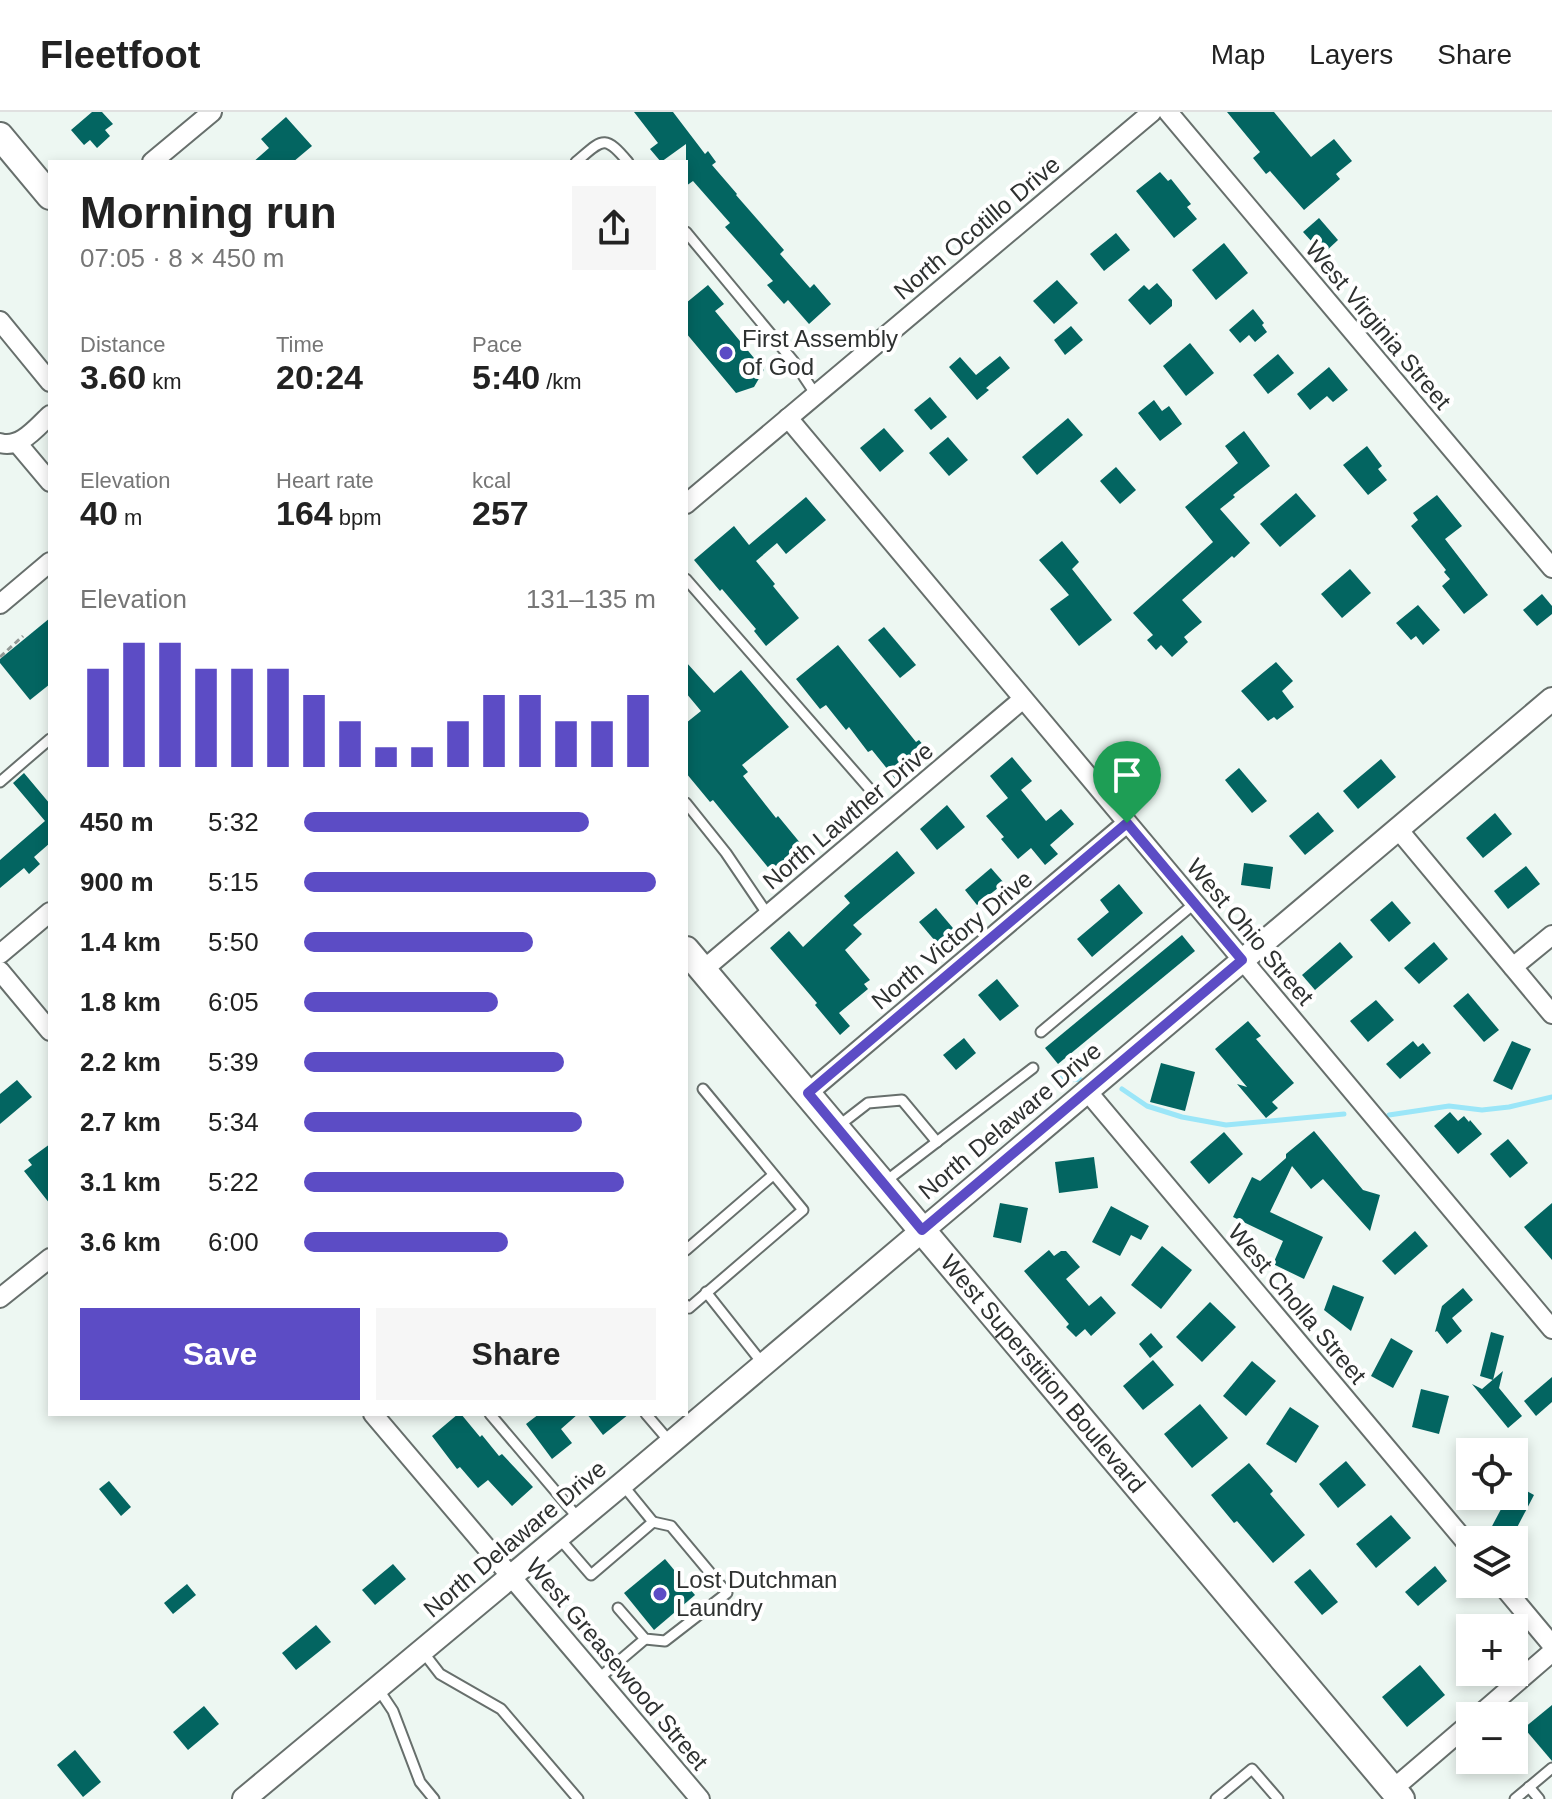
<!DOCTYPE html>
<meta charset="utf-8">
<style>
:root{--surface:#fff;--page:#f6f6f6;--text:#222;--muted:#767676;--line:#e0e0e0;--accent:#5c4cc5}
body{margin:0;font-family:Helvetica,sans-serif;background:var(--page);color:var(--text);height:100vh;display:flex;flex-direction:column;font-size:30px;white-space:nowrap}
*{box-sizing:border-box;margin:0}
p{font-size:26px;color:var(--muted)}
.icon{flex:none;width:44px;height:44px;fill:none;stroke:currentColor;stroke-width:2;stroke-linecap:round;stroke-linejoin:round}
.map{position:relative;flex:1;overflow:hidden}
.sheet{position:absolute;left:48px;top:48px;width:640px;height:1256px;display:flex;flex-direction:column;background:var(--surface);border-radius:0px;box-shadow:0 4px 12px #0003}
.sheet>*{flex:none}
.buttons{position:absolute;left:1456px;top:1326px;display:grid;gap:16px}
.buttons a{display:grid;place-items:center;width:72px;height:72px;border-radius:0px;background:var(--surface);box-shadow:0 4px 12px #0003;font-size:40px}
.pin{position:absolute;display:grid;place-items:center;width:68px;height:68px;color:#fff;margin:-82px -34px;border-radius:50% 50% 50% 0;rotate:-45deg;box-shadow:0 0 8px #0007}
.pin .icon{rotate:45deg}
.round{display:grid;place-items:center;flex:none;width:84px;height:84px;border-radius:0px;background:var(--page)}
.summary{display:flex;align-items:center;justify-content:space-between;height:136px;padding:0 32px}
h1{font-size:44px;font-weight:600;line-height:60px}
.figures{display:grid;grid-template-columns:repeat(3,1fr);gap:12px;height:136px;padding:8px 32px}
.figures div{display:grid;align-content:center}
.figures b{font-size:34px;font-weight:600}
.figures small{font-size:22px;font-weight:400}
.figures p{font-size:22px}
.chart{height:224px;padding:16px 32px}
.chart p{display:flex;justify-content:space-between}
.chart svg{width:100%;height:144px;margin-top:8px;stroke:var(--accent);stroke-width:6}
.action{display:flex;gap:16px;margin-top:auto;padding:16px 32px}
.action a{flex:1;height:92px;border-radius:0px;background:var(--accent);color:#fff;font-size:32px;font-weight:600;line-height:92px;text-align:center}
.action a+a{background:var(--page);color:var(--text)}
ul{padding:0 32px;list-style:none;font-size:26px}
li{display:grid;grid-template-columns:128px 96px 1fr;align-items:center;height:60px}
li i{height:20px;border-radius:10px;background:var(--accent)}
header{display:flex;align-items:center;gap:48px;box-sizing:border-box;height:112px;padding:0 40px;background:var(--surface);border-bottom:2px solid var(--line)}
header strong{font-size:38px}
nav{display:flex;gap:44px;margin-inline-start:auto;font-size:28px}
.map>svg:first-child{display:block}
.lines{fill:none;stroke-linecap:round;stroke-linejoin:round}
.stream{stroke:#9be6f8;stroke-width:5}
.building{fill:#036561}
.service-casing{stroke:#676f6c;stroke-width:13}
.minor-casing{stroke:#676f6c;stroke-width:22}
.tertiary-casing{stroke:#676f6c;stroke-width:26}
.secondary-casing{stroke:#676f6c;stroke-width:30}
.path{stroke:#929895;stroke-width:3;stroke-dasharray:6 4;stroke-linecap:butt}
.service{stroke:#fff;stroke-width:9}
.minor{stroke:#fff;stroke-width:18}
.tertiary{stroke:#fff;stroke-width:22}
.secondary{stroke:#fff;stroke-width:26}
.route-casing{stroke:#fff;stroke-width:16}
.route{stroke:#5c4cc5;stroke-width:10}
.poi-dot{fill:#5c4cc5;stroke:#fff;stroke-width:3}
.labels{text-anchor:middle;stroke-width:8;stroke-linejoin:round;paint-order:stroke}
.street-label{font-size:24px;fill:#2e3130;stroke:#fff}
.poi-label{font-size:24px;fill:#2e3130;stroke:#fff;text-anchor:start}
</style>
<header>
<strong>Fleetfoot</strong>
<nav><a>Map</a><a>Layers</a><a>Share</a></nav>
</header>
<div class="map">
<svg width="1552" height="1687" viewBox="0 0 1552 1687">
<rect width="100%" height="100%" fill="#edf7f2"/>
<g class="lines">
<g class="stream">
<polyline points="1062,965 1081,968"/>
<polyline points="1122,977 1147,994 1182,1005 1226,1013 1344,1002"/>
<polyline points="1389,1003 1449,994 1482,998 1509,995 1552,985"/>
</g>
</g>
<g class="building">
<polygon points="92,0 102,0 113,12 105,18 110,24 97,36 90,28 84,33 71,18"/>
<polygon points="634,0 673,0 705,42 708,39 716,50 712,53 737,82 736,83 784,138 780,142 810,176 814,172 831,192 809,212 788,188 784,192 767,173 773,169 725,115 730,111 693,69 686,74 686,32 661,50 650,37 658,31"/>
<polygon points="1227,0 1274,0 1311,45 1334,27 1352,49 1336,62 1340,67 1304,98 1270,59 1266,62 1253,46 1260,40"/>
<polygon points="286,5 312,34 293,50 253,50 269,36 261,27"/>
<polygon points="1160,60 1168,69 1171,67 1191,92 1187,95 1197,107 1174,126 1136,79"/>
<polygon points="1319,106 1338,128 1323,142 1303,120"/>
<polygon points="1116,121 1130,138 1104,159 1090,142"/>
<polygon points="1224,131 1248,161 1216,188 1192,158"/>
<polygon points="1057,168 1078,191 1054,212 1033,189"/>
<polygon points="1157,171 1172,188 1172,194 1150,213 1128,188 1144,173 1149,178"/>
<polygon points="708,173 724,192 715,199 764,258 754,275 736,281 686,221 686,191"/>
<polygon points="1253,197 1264,211 1262,213 1267,220 1255,230 1249,223 1240,231 1229,218"/>
<polygon points="1071,214 1083,228 1065,243 1054,228"/>
<polygon points="1190,231 1214,261 1186,284 1163,254"/>
<polygon points="1278,242 1294,261 1268,282 1253,263"/>
<polygon points="1000,244 1010,256 986,276 989,278 977,288 949,255 960,245 976,263"/>
<polygon points="1329,255 1348,278 1333,290 1327,284 1310,298 1297,282"/>
<polygon points="930,285 947,305 931,318 914,298"/>
<polygon points="1154,288 1162,299 1169,294 1182,312 1160,329 1138,301"/>
<polygon points="1068,306 1083,323 1037,363 1022,345"/>
<polygon points="884,316 904,339 880,360 860,336"/>
<polygon points="1244,319 1270,354 1233,383 1235,385 1220,397 1250,431 1234,446 1232,444 1182,488 1202,510 1184,525 1188,530 1172,545 1161,533 1156,538 1147,528 1153,523 1133,501 1213,430 1185,395 1238,351 1225,334"/>
<polygon points="948,325 968,348 949,364 929,341"/>
<polygon points="1367,334 1382,354 1378,357 1387,368 1368,383 1343,353"/>
<polygon points="1116,355 1136,378 1120,392 1100,369"/>
<polygon points="1296,381 1316,404 1280,435 1260,412"/>
<polygon points="1437,383 1462,414 1445,427 1488,483 1464,502 1442,474 1450,467 1444,460 1446,458 1411,414 1418,408 1413,401"/>
<polygon points="806,385 826,408 786,442 777,431 756,449 775,472 773,474 799,506 766,534 754,519 756,517 722,477 720,479 694,448 734,414 749,433"/>
<polygon points="1062,429 1079,450 1072,457 1112,508 1079,534 1050,497 1069,483 1039,448"/>
<polygon points="1350,457 1371,481 1342,506 1321,482"/>
<polygon points="1542,482 1552,494 1552,502 1537,514 1523,498"/>
<polygon points="1418,493 1440,518 1423,533 1416,524 1411,528 1396,511"/>
<polygon points="50,506 50,572 30,588 0,551 0,547"/>
<polygon points="884,515 916,553 900,566 868,528"/>
<polygon points="838,533 916,630 919,628 931,642 897,669 872,638 868,640 849,615 846,618 826,593 820,597 796,567"/>
<polygon points="686,550 714,581 741,558 789,615 742,653 748,660 743,664 776,706 778,704 806,738 775,764 713,688 710,690 686,661 686,611 701,599 686,581"/>
<polygon points="1276,550 1293,569 1282,579 1294,595 1277,608 1274,605 1268,609 1241,579"/>
<polygon points="1012,645 1032,669 1021,678 1046,709 1061,697 1074,712 1050,733 1058,742 1045,753 1031,736 1018,747 1001,727 1004,725 986,704 1008,686 990,664"/>
<polygon points="1381,647 1396,665 1358,697 1343,679"/>
<polygon points="1239,656 1267,689 1252,701 1225,668"/>
<polygon points="24,661 50,692 50,731 34,745 40,752 29,762 24,756 0,776 0,748 45,709 13,671"/>
<polygon points="947,693 965,715 937,738 920,717"/>
<polygon points="1318,700 1334,719 1305,743 1289,724"/>
<polygon points="1495,701 1512,722 1483,746 1466,726"/>
<polygon points="897,739 915,761 853,813 862,822 845,838 870,868 864,872 868,877 839,901 850,914 840,923 815,893 817,891 770,836 789,819 803,835 850,791 844,784"/>
<polygon points="1244,751 1273,755 1270,777 1241,773"/>
<polygon points="1526,754 1540,772 1508,797 1494,779"/>
<polygon points="991,756 1004,771 977,793 965,778"/>
<polygon points="1119,772 1143,801 1092,845 1077,827 1109,800 1100,788"/>
<polygon points="1392,789 1411,811 1389,830 1370,808"/>
<polygon points="936,796 958,822 941,836 919,810"/>
<polygon points="1182,823 1195,839 1058,952 1045,936"/>
<polygon points="1340,830 1353,845 1315,878 1302,863"/>
<polygon points="1434,830 1448,847 1419,872 1404,856"/>
<polygon points="997,867 1019,894 1000,909 978,883"/>
<polygon points="1468,881 1499,918 1484,930 1453,894"/>
<polygon points="1376,888 1394,908 1368,930 1350,909"/>
<polygon points="1248,909 1261,924 1256,927 1294,971 1272,990 1278,996 1266,1006 1237,972 1247,975 1215,937"/>
<polygon points="964,926 976,941 956,958 943,943"/>
<polygon points="1413,929 1418,935 1423,931 1431,941 1400,967 1386,952"/>
<polygon points="1512,929 1531,937 1512,978 1493,969"/>
<polygon points="1161,951 1195,960 1185,999 1150,990"/>
<polygon points="17,968 32,985 0,1012 0,982"/>
<polygon points="1450,1000 1458,1009 1464,1004 1469,1010 1470,1008 1482,1022 1458,1042 1434,1014"/>
<polygon points="1314,1019 1363,1078 1380,1083 1370,1119 1323,1067 1311,1077 1292,1054 1270,1100 1323,1125 1304,1167 1273,1152 1283,1129 1233,1105 1252,1065 1260,1069 1286,1046 1286,1042"/>
<polygon points="1224,1020 1243,1042 1209,1072 1190,1050"/>
<polygon points="1508,1027 1528,1051 1510,1066 1490,1042"/>
<polygon points="50,1032 50,1092 24,1059 32,1053 28,1048"/>
<polygon points="1094,1045 1098,1076 1059,1081 1055,1050"/>
<polygon points="1000,1091 1028,1096 1021,1131 993,1125"/>
<polygon points="1552,1091 1552,1148 1524,1115"/>
<polygon points="1111,1094 1149,1114 1141,1128 1131,1123 1120,1144 1092,1130"/>
<polygon points="1415,1119 1428,1134 1395,1163 1382,1149"/>
<polygon points="1162,1134 1192,1158 1161,1197 1131,1173"/>
<polygon points="1049,1138 1054,1144 1061,1139 1066,1139 1080,1155 1066,1167 1089,1194 1101,1184 1116,1201 1091,1224 1085,1217 1076,1225 1066,1215 1069,1212 1024,1159"/>
<polygon points="1333,1173 1364,1185 1351,1219 1324,1198"/>
<polygon points="1463,1176 1473,1188 1452,1206 1462,1219 1447,1232 1437,1219 1435,1220 1442,1194"/>
<polygon points="1210,1190 1236,1215 1202,1250 1176,1225"/>
<polygon points="1491,1220 1504,1224 1493,1268 1480,1264"/>
<polygon points="1151,1221 1163,1235 1150,1246 1139,1232"/>
<polygon points="1391,1226 1413,1239 1393,1276 1371,1264"/>
<polygon points="1153,1248 1174,1273 1143,1298 1123,1274"/>
<polygon points="1252,1249 1276,1269 1246,1304 1223,1284"/>
<polygon points="1503,1259 1499,1276 1522,1304 1508,1316 1472,1272 1482,1277"/>
<polygon points="1552,1265 1552,1290 1536,1304 1524,1289"/>
<polygon points="1421,1277 1449,1284 1439,1322 1412,1315"/>
<polygon points="1200,1292 1228,1326 1192,1356 1164,1322"/>
<polygon points="1290,1295 1319,1314 1296,1351 1266,1332"/>
<polygon points="458,1302 461,1302 480,1325 482,1323 499,1344 502,1342 533,1375 512,1394 488,1368 478,1376 460,1355 457,1357 432,1324"/>
<polygon points="539,1302 578,1302 561,1317 572,1331 552,1347 526,1312"/>
<polygon points="587,1302 629,1302 603,1323"/>
<polygon points="1346,1349 1366,1373 1338,1396 1319,1372"/>
<polygon points="1249,1351 1273,1379 1270,1382 1305,1423 1273,1451 1237,1409 1234,1411 1211,1383"/>
<polygon points="109,1369 131,1395 121,1404 99,1377"/>
<polygon points="1514,1372 1534,1383 1511,1427 1491,1416 1508,1384 1514,1384"/>
<polygon points="1391,1403 1411,1426 1376,1456 1356,1432"/>
<polygon points="665,1447 695,1483 654,1518 624,1481"/>
<polygon points="393,1452 406,1467 375,1493 362,1478"/>
<polygon points="1435,1454 1447,1469 1418,1494 1405,1480"/>
<polygon points="1310,1457 1338,1490 1322,1503 1294,1470"/>
<polygon points="187,1472 196,1483 173,1502 164,1491"/>
<polygon points="316,1513 331,1530 296,1558 282,1541"/>
<polygon points="1420,1553 1445,1583 1407,1615 1382,1585"/>
<polygon points="1552,1593 1552,1649 1524,1616"/>
<polygon points="204,1594 219,1612 188,1638 173,1620"/>
<polygon points="75,1638 101,1670 83,1685 57,1653"/>
</g>
<g class="lines">
<defs>
<g id="service">
<path d="M576 50C602 28 604 21 628 50"/>
<polyline points="686,120 794,250 816,283"/>
<polyline points="686,467 874,682"/>
<polyline points="0,670 50,627"/>
<polyline points="686,691 726,741 768,803"/>
<polyline points="1041,920 1195,791"/>
<polyline points="837,1015 868,991 902,988 937,1030"/>
<polyline points="886,1069 1033,956"/>
<polyline points="686,1138 773,1063"/>
<polyline points="706,1180 763,1252"/>
<polyline points="686,1193 689,1196 803,1098 703,977"/>
<polyline points="490,1302 579,1407"/>
<polyline points="646,1302 670,1330"/>
<polyline points="559,1426 591,1463 653,1410 622,1372"/>
<polyline points="618,1496 645,1527 665,1529 727,1481 671,1414 653,1410"/>
<polyline points="423,1540 440,1562 501,1597 578,1687"/>
<polyline points="598,1567 645,1527"/>
<polyline points="377,1575 393,1599 420,1670 434,1687"/>
<polyline points="1529,1675 1539,1687"/>
<polyline points="1216,1687 1252,1657 1278,1687"/>
<polyline points="1515,1687 1552,1656"/>
</g>
<g id="minor">
<polyline points="1168,0 1552,456"/>
<polyline points="152,50 212,0"/>
<polyline points="0,209 50,270"/>
<polyline points="788,306 1552,1217"/>
<path d="M0 331C20 337 36 316 50 303"/>
<polyline points="18,332 50,370"/>
<polyline points="686,392 1152,0"/>
<polyline points="0,492 50,450"/>
<polyline points="1397,716 1552,902"/>
<polyline points="0,842 50,800"/>
<polyline points="1513,855 1552,823"/>
<polyline points="703,858 1023,587"/>
<polyline points="0,859 50,919"/>
<polyline points="1087,979 1470,1435"/>
<polyline points="808,981 1127,711"/>
<polyline points="0,1186 50,1146"/>
<polyline points="373,1302 700,1687"/>
<polyline points="1501,1472 1552,1533"/>
<polyline points="1478,1604 1552,1540"/>
<polyline points="1393,1677 1470,1611"/>
</g>
<polyline id="tertiary" points="244,1687 622,1372 1552,587"/>
<g id="secondary">
<polyline points="0,24 50,84"/>
<path id="s1" d="M686 838 1401 1687"/>
</g>
</defs>
<use href="#service" class="service-casing"/>
<use href="#minor" class="minor-casing"/>
<use href="#tertiary" class="tertiary-casing"/>
<use href="#secondary" class="secondary-casing"/>
<polyline class="path" points="0,545 23,524"/>
<use href="#service" class="service"/>
<use href="#minor" class="minor"/>
<use href="#tertiary" class="tertiary"/>
<use href="#secondary" class="secondary"/>
</g>
<g class="lines">
<defs>
<polygon id="route" points="1127,711 1242,848 922,1118 808,981"/>
</defs>
<use href="#route" class="route-casing"/>
<use href="#route" class="route"/>
</g>
<g class="poi-dot">
<circle cx="726" cy="241" r="8"/>
<circle cx="660" cy="1482" r="8"/>
</g>
<g class="labels">
<g class="street-label">
<text transform="translate(977 116) rotate(-40)" y="8">North Ocotillo Drive</text>
<text transform="translate(1378 213) rotate(50)" y="8">West Virginia Street</text>
<text transform="translate(848 704) rotate(-40)" y="8">North Lawther Drive</text>
<text transform="translate(1250 820) rotate(50)" y="8">West Ohio Street</text>
<text transform="translate(952 828) rotate(-40)" y="8">North Victory Drive</text>
<text transform="translate(1010 1009) rotate(-40)" y="8">North Delaware Drive</text>
<text transform="translate(1297 1192) rotate(50)" y="8">West Cholla Street</text>
<text dy="8" stroke="none"><textPath href="#s1" startOffset="554">West Superstition Boulevard</textPath></text>
<text transform="translate(515 1427) rotate(-40)" y="8">North Delaware Drive</text>
<text transform="translate(617 1552) rotate(50)" y="8">West Greasewood Street</text>
</g>
<g class="poi-label">
<text x="742" y="235">First Assembly<tspan x="742" dy="28">of God</tspan></text>
<text x="676" y="1476">Lost Dutchman<tspan x="676" dy="28">Laundry</tspan></text>
</g>
</g>
</svg>
<div class="buttons">
<a><svg class="icon" aria-label="locate" viewBox="0 0 24 24"><circle cx="12" cy="12" r="6"/><path d="M12 2v4M12 18v4M2 12h4M18 12h4"/></svg></a>
<a><svg class="icon" aria-label="layers" viewBox="0 0 24 24"><path d="M12 4l9 5-9 5-9-5zM3 14l9 5 9-5"/></svg></a>
<a>+</a>
<a>−</a>
</div>
<div class="pin" style="left:1127px;top:711px;background:#1e9e55"><svg class="icon" aria-label="arrive" viewBox="0 0 24 24"><path d="M6 21V4h12l-3 4 3 4H6"/></svg></div>
<section class="sheet">
<div class="summary"><div><h1>Morning run</h1><p>07:05 · 8 × 450 m</p></div><a class="round"><svg class="icon" aria-label="share" viewBox="0 0 24 24"><path d="M12 15V3M7 8l5-5 5 5M5 13v7h14v-7"/></svg></a></div>
<div class="figures">
<div><p>Distance</p><b>3.60<small> km</small></b></div>
<div><p>Time</p><b>20:24</b></div>
<div><p>Pace</p><b>5:40<small> /km</small></b></div>
</div>
<div class="figures">
<div><p>Elevation</p><b>40<small> m</small></b></div>
<div><p>Heart rate</p><b>164<small> bpm</small></b></div>
<div><p>kcal</p><b>257</b></div>
</div>
<div class="chart"><p><span>Elevation</span>131–135 m</p>
<svg viewBox="0 0 160 44" preserveAspectRatio="none"><path d="M5 44V14M15 44V6M25 44V6M35 44V14M45 44V14M55 44V14M65 44V22M75 44V30M85 44V38M95 44V38M105 44V30M115 44V22M125 44V22M135 44V30M145 44V30M155 44V22"/></svg>
</div>
<ul>
<li><b>450 m</b>5:32<i style="width:81%"></i></li>
<li><b>900 m</b>5:15<i style="width:100%"></i></li>
<li><b>1.4 km</b>5:50<i style="width:65%"></i></li>
<li><b>1.8 km</b>6:05<i style="width:55%"></i></li>
<li><b>2.2 km</b>5:39<i style="width:74%"></i></li>
<li><b>2.7 km</b>5:34<i style="width:79%"></i></li>
<li><b>3.1 km</b>5:22<i style="width:91%"></i></li>
<li><b>3.6 km</b>6:00<i style="width:58%"></i></li>
</ul>
<div class="action"><a>Save</a><a>Share</a></div>
</section>
</div>
